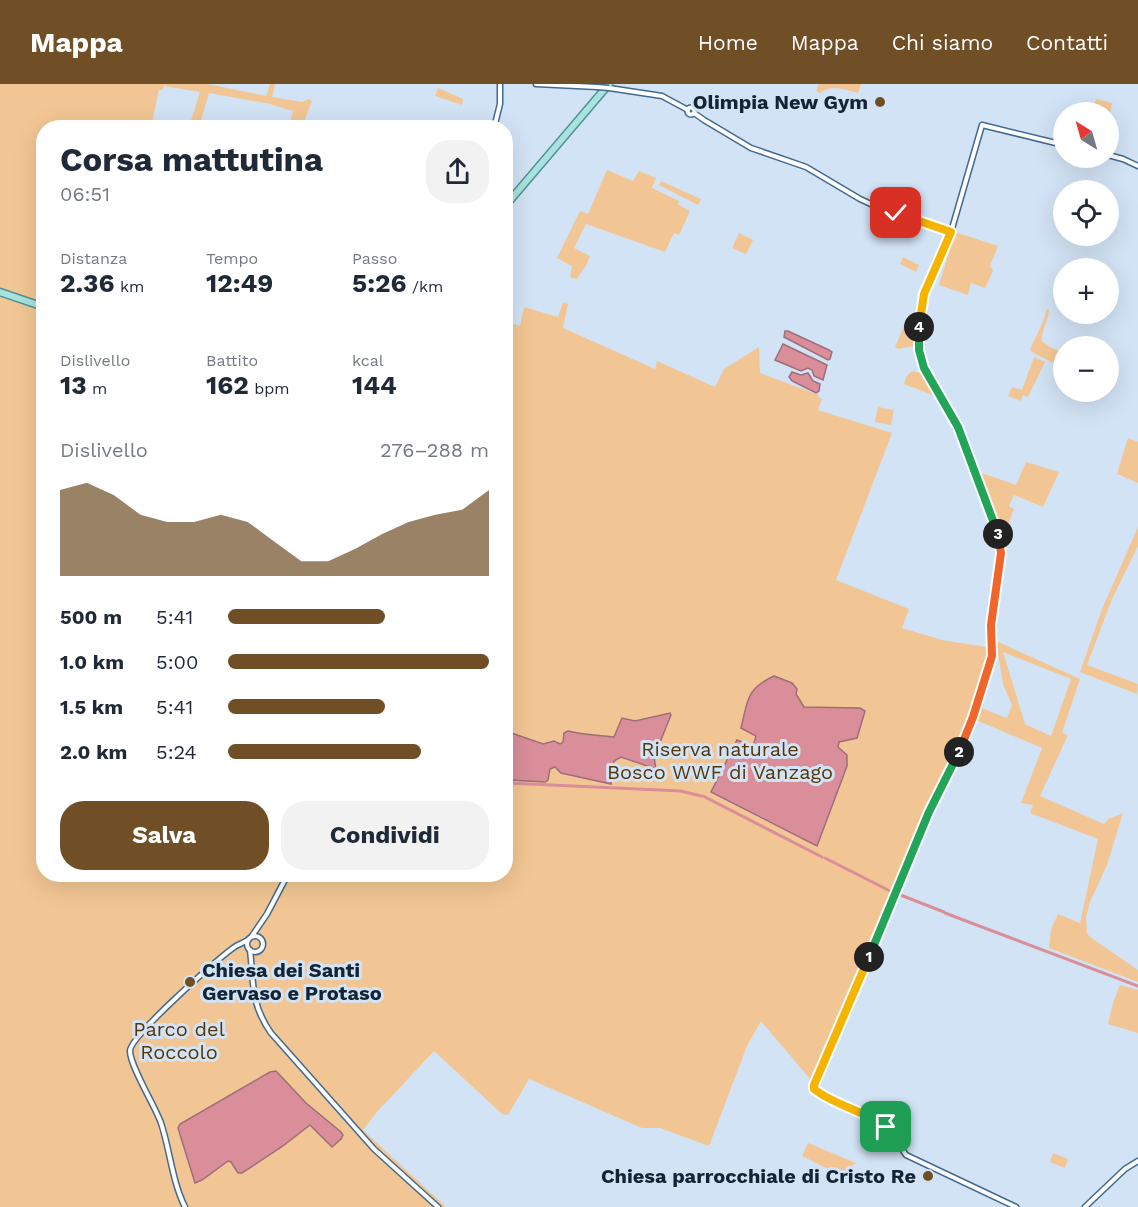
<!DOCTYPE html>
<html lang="it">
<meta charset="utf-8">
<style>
:root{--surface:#fff;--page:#f2f2f3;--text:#1f2937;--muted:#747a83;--accent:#704e26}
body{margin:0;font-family:"Work Sans",sans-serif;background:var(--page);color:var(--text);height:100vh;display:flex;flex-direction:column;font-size:22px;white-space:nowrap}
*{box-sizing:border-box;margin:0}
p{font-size:20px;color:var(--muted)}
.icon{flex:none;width:33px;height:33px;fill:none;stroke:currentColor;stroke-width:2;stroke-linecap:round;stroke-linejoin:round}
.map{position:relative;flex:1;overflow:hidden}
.details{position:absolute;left:36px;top:36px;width:477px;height:762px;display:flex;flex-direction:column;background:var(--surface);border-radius:24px;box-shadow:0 6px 24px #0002}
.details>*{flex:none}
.needle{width:39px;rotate:323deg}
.controls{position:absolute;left:1053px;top:18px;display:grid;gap:12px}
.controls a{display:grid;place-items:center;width:66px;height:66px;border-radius:50%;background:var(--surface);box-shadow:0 6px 24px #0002;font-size:30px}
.pin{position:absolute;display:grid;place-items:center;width:51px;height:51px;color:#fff;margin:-26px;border-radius:12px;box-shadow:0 3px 9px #0006}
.km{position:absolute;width:30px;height:30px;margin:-15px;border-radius:50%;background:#222;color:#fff;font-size:16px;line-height:30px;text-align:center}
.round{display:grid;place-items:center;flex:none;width:63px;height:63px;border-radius:24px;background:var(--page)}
.overview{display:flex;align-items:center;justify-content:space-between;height:102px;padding:0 24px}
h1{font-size:33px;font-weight:700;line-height:45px}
.figures{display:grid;grid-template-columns:repeat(3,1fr);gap:9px;height:102px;padding:6px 24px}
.figures div{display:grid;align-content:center}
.figures b{font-size:26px;font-weight:700}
.figures small{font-size:16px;font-weight:400}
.figures p{font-size:16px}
.chart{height:168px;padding:12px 24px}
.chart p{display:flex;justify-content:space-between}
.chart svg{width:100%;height:108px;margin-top:6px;fill:var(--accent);opacity:.7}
.cta{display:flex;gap:12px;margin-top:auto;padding:12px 24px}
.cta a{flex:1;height:69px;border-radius:24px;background:var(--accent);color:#fff;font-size:24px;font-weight:700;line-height:69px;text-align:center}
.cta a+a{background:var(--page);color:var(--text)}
ul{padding:0 24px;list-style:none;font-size:20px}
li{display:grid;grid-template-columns:96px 72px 1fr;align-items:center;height:45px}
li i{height:15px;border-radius:8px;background:var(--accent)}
header{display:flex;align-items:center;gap:36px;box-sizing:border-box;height:84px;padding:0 30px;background:var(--accent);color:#fff}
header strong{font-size:28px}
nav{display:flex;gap:33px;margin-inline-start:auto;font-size:21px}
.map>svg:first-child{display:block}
.green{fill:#f2c694;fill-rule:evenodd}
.water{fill:#d98e99;stroke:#9e6e7b;stroke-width:1.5}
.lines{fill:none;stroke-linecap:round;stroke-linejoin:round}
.canal{stroke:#d98e99;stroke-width:3}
.minor-casing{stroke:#426a91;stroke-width:7}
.major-casing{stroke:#4f9395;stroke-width:9}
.minor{stroke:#fff;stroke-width:4}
.major{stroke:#a9e2de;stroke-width:6}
.minor-bridge-casing{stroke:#426a91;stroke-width:7;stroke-linecap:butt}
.minor-bridge{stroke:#fff;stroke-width:4}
.split-1-casing{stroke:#fff;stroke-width:12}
.split-2-casing{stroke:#fff;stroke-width:12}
.split-3-casing{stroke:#fff;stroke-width:12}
.split-4-casing{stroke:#fff;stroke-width:12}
.split-5-casing{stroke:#fff;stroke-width:12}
.split-1{stroke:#f5b400;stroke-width:8}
.split-2{stroke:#22a559;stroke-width:8}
.split-3{stroke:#f0652b;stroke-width:8}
.split-4{stroke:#22a559;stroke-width:8}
.split-5{stroke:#f5b400;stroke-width:8}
.poi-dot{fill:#704e26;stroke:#d2e3f5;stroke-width:2}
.labels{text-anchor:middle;stroke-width:6;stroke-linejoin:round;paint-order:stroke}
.poi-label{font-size:20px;font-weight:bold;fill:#132435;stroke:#d2e3f5;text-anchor:end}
.park-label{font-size:20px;fill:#563608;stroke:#d2e3f5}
</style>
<header>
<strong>Mappa</strong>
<nav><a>Home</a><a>Mappa</a><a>Chi siamo</a><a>Contatti</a></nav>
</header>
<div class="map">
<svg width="1138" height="1123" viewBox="0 0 1138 1123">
<rect width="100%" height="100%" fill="#d2e3f5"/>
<g class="green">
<polygon points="0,0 208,0 266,12 270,0 275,0 272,13 302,18 309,15 312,17 302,43 289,43 293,27 270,20 209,9 199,43 189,43 200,8 164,2 163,6 159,6 151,43 44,44 44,790 506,790 506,238 520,242 524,223 558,233 563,218 568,220 563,244 655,285 657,277 715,303 724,285 759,263 760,289 819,311 818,313 822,315 818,326 892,349 836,496 909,525 902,544 942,556 992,564 992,571 961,664 936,713 848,917 825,976 815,993 810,995 761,937 747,962 709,1062 660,1044 642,1044 529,995 508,1031 502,1030 434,967 377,1028 363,1046 446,1123 0,1123"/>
<path d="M819 0H861L858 9C844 5 831 0 820 9L816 7Z"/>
<polygon points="438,4 463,15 462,21 435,12"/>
<polygon points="1096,15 1112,19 1109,34 1108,28 1092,28"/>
<polygon points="607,86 633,97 639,87 656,94 652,104 679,117 678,120 690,127 679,151 674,149 665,168 586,140 574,164 590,172 587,180 577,195 570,193 572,182 557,174 580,127 588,130"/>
<polygon points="661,97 701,115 698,121 659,101"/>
<polygon points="955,148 998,162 990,182 993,187 985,204 971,199 968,211 939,201"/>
<polygon points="739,149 753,156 746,170 732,164"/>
<polygon points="903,173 919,181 916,188 900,180"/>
<path d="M1047 225H1049C1049 236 1041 246 1042 257L1050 263 1063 269V284L1032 268 1030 265 1043 238Z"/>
<polygon points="909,230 915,236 914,262 898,265 895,263"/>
<polygon points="1034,273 1045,278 1028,313 1023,311 1021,317 1008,312 1012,303 1022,306"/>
<polygon points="912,287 922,289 935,312 904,300 906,293"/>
<polygon points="878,323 894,326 891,341 875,338"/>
<polygon points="1128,354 1138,358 1138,399 1117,390"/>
<polygon points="1026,378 1059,388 1043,423 1014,411 1009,422 1014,425 1006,446 1001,448 976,387 1016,401"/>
<polygon points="1138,443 1138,462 1112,515 1087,581 1138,600 1137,610 1080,588 1102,525"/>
<path d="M996 557 1080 595 1062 649 1068 651 1040 712 1104 740 1108 735 1123 729 1107 781 1090 818 1086 833 1087 850 1093 855 1138 886V898L1049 864 1051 845 1058 830 1080 839 1098 755 1030 729 1033 721 1021 719 1042 664 976 636 979 623 1007 634 1012 621 1003 600ZM1003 568 1071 595 1051 652 1025 640Z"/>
<polygon points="1120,901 1138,906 1138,949 1108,940 1113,919"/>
<polygon points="808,1059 856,1079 853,1081 844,1102 826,1094 830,1086 802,1072"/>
<polygon points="1053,1069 1068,1075 1065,1084 1050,1078"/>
</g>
<g class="water">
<polygon points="785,247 788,247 829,266 832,268 830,275 828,276 784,253"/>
<polygon points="783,260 827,281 823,296 814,292 812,286 808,284 801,287 775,276"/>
<polygon points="792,288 801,291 808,289 813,297 820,300 819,307 816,309 792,297 789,293"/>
<path d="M774 592 792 599 797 605 796 610 804 623 860 624 865 627 857 654 839 658 838 663 847 671V682L817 762 711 708 737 656 753 662 756 652 741 644C748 616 746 605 774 592Z"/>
<path d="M670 629 671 631 654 673 656 685 621 673 614 677 611 700 561 689 555 683 550 685 548 696 545 698 506 696V647L543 660 554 657 560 660 563 658 564 649 568 647C584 651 598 651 614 653L622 634 635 637Z"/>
<polygon points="276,987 306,1019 341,1048 343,1051 341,1055 332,1063 310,1041 283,1062 242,1089 238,1089 231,1078 228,1077 202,1096 195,1099 178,1044 180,1040 270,988"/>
</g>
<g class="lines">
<g class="canal">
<polyline points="506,699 681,707 701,712"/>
<polyline points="703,712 822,773"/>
<polyline points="825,774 892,808"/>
<polyline points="898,810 944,828"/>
<polyline points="945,829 1138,902"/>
</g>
<defs>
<g id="minor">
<polyline points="536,0 597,3"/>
<polyline points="609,4 662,12 688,26"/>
<circle cx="691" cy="27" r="3.5"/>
<polyline points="694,29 704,36 751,64 806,83 860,115 873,121 951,148"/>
<polyline points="494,44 500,20 500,0"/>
<polyline points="1108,71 1123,75 1138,82"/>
<polyline points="252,852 267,830 288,790"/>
<circle cx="255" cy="860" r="8"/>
<path d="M250 866C254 899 250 919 271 949L374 1065 438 1123"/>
<path d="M185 1123C172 1097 170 1066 161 1039 155 1022 130 982 130 967 130 952 217 876 233 864 238 860 244 859 249 855"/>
<polyline points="1016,1123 906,1071 890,1047 883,1041 822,1011 814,1005 814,1001 883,841 929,728 957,674 973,633 992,572 991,541 1001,469 1000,457 958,343 926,289 920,274 918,258 922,213 951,148 982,41 1064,61"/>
<polyline points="1085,1123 1125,1085 1138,1077"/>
</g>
<g id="major">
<polyline points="506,121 609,0"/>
<polyline points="0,208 44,223"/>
</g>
</defs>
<use href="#minor" class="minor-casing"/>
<use href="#major" class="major-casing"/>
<use href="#minor" class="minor"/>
<use href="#major" class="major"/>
<defs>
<polyline id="minor-bridge" points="597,3 609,4"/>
</defs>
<use href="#minor-bridge" class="minor-bridge-casing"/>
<use href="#minor-bridge" class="minor-bridge"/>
</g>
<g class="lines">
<defs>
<path id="split-1" d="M869 873 814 1001V1005C835 1022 864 1026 886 1043"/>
<polyline id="split-2" points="869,873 929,728 959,668"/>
<polyline id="split-3" points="959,668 973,633 992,572 991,541 1001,469 998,450"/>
<polyline id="split-4" points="919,243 919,266 924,284 958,343 998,450"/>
<polyline id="split-5" points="896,129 951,148 924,210 919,243"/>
</defs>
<use href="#split-1" class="split-1-casing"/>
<use href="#split-2" class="split-2-casing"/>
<use href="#split-3" class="split-3-casing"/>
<use href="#split-4" class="split-4-casing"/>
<use href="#split-5" class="split-5-casing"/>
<use href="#split-1" class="split-1"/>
<use href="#split-2" class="split-2"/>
<use href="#split-3" class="split-3"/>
<use href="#split-4" class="split-4"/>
<use href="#split-5" class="split-5"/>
</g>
<g class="poi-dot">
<circle cx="880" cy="18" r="6"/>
<circle cx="190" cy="898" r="6"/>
<circle cx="928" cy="1092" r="6"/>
</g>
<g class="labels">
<g class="poi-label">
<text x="868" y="25">Olimpia New Gym</text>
<text x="202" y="893" text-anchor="start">Chiesa dei Santi<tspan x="202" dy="23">Gervaso e Protaso</tspan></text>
<text x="916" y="1099">Chiesa parrocchiale di Cristo Re</text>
</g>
<g class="park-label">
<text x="720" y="672">Riserva naturale<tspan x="720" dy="23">Bosco WWF di Vanzago</tspan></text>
<text x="179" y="952">Parco del<tspan x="179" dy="23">Roccolo</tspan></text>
</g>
</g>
</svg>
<div class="controls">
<a><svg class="needle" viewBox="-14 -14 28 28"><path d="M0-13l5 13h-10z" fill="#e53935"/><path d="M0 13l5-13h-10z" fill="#747a83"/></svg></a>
<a><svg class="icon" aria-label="locate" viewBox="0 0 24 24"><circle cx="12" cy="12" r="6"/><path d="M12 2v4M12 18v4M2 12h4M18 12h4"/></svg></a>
<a>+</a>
<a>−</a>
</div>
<div class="pin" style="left:886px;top:1043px;background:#1e9e55"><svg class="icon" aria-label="arrive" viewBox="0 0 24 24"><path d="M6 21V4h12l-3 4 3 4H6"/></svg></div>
<div class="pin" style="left:896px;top:129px;background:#d93025"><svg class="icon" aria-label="check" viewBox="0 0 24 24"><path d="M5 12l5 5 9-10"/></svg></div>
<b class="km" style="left:869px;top:873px">1</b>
<b class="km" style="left:959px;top:668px">2</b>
<b class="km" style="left:998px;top:450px">3</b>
<b class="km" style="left:919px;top:243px">4</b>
<section class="details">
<div class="overview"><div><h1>Corsa mattutina</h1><p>06:51</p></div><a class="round"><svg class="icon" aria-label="share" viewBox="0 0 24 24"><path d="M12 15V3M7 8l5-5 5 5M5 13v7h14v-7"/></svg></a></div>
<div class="figures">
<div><p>Distanza</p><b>2.36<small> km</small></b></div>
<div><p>Tempo</p><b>12:49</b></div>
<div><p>Passo</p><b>5:26<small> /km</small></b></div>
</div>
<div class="figures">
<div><p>Dislivello</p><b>13<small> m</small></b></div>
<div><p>Battito</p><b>162<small> bpm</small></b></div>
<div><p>kcal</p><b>144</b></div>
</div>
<div class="chart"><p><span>Dislivello</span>276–288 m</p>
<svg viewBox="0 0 160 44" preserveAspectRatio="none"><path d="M0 44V9L10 6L20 11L30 19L40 22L50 22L60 19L70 22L80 30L90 38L100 38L110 33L120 27L130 22L140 19L150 17L160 9V44z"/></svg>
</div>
<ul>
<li><b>500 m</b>5:41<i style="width:60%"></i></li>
<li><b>1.0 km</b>5:00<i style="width:100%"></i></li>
<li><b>1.5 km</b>5:41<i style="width:60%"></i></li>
<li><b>2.0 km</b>5:24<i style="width:74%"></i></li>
</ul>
<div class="cta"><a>Salva</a><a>Condividi</a></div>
</section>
</div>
